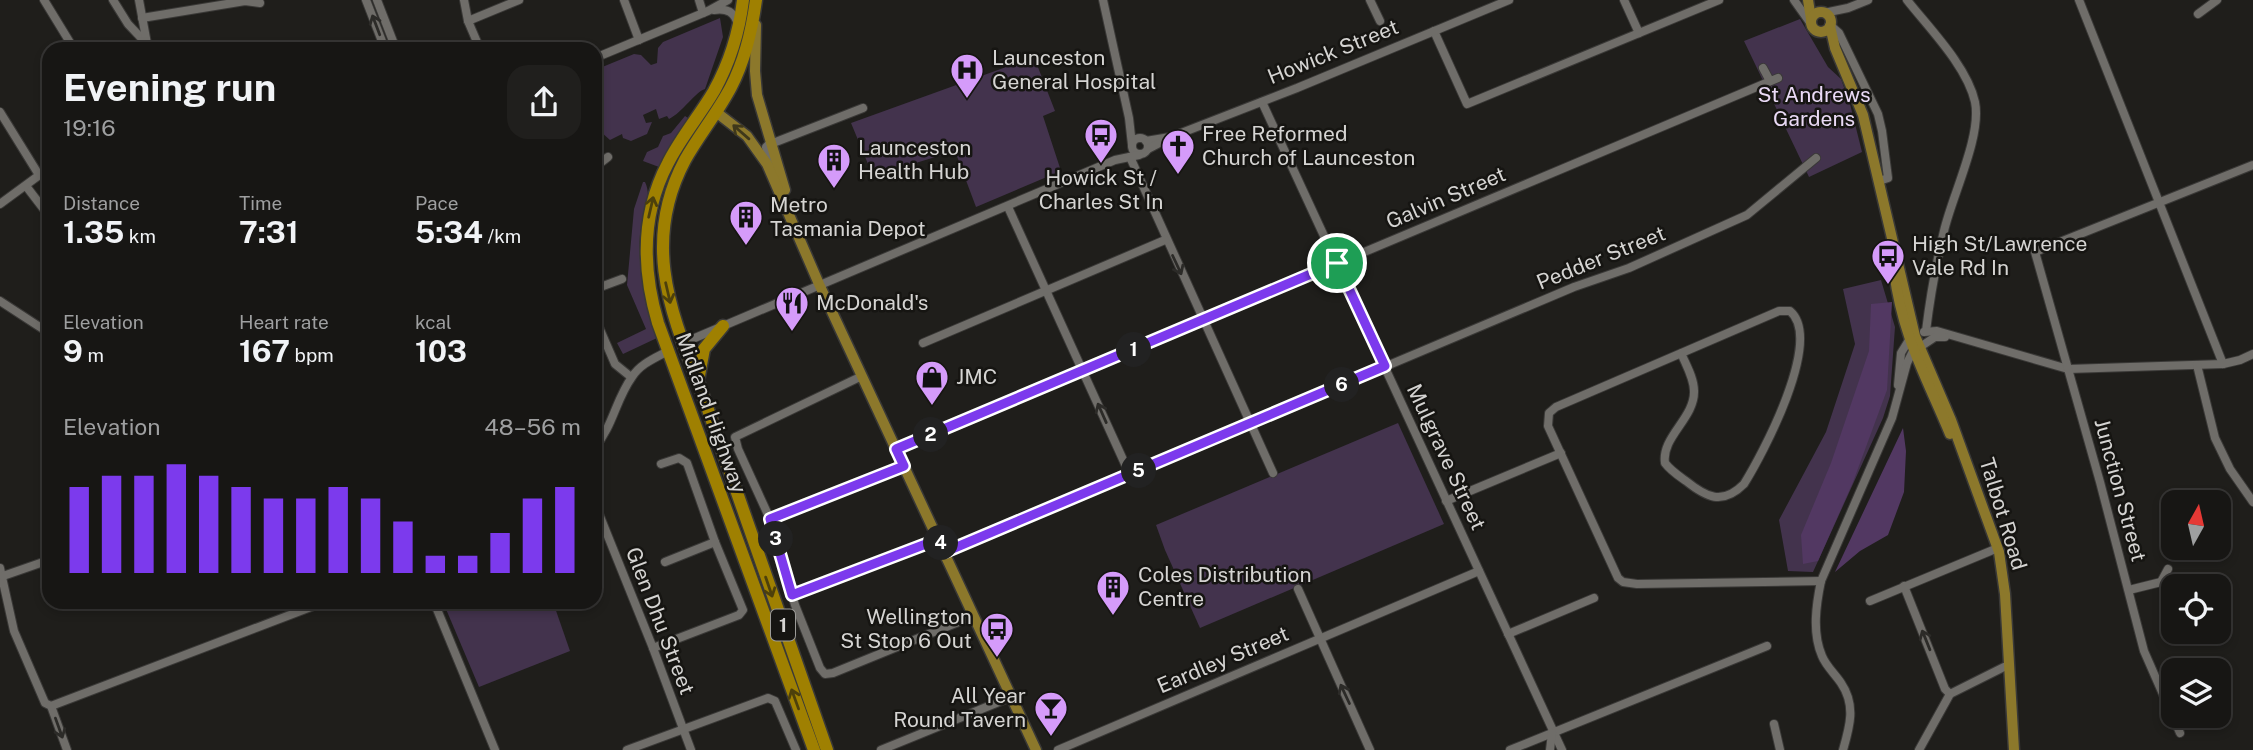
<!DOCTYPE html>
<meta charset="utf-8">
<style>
:root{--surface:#171614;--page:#201f1d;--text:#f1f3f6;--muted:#9e9fa0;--line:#363534;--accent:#7c3aed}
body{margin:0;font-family:"Public Sans",sans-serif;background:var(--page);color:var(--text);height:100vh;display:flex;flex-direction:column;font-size:26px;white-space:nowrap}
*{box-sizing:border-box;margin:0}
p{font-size:23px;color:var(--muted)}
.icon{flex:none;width:38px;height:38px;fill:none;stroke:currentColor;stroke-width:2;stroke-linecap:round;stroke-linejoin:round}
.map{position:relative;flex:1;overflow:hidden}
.sheet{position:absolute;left:42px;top:42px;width:560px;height:567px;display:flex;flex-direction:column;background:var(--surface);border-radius:21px;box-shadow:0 4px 10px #0003,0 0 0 2px var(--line)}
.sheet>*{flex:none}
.needle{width:46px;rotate:8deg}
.controls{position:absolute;left:2161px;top:490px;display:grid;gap:14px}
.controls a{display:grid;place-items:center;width:70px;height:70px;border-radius:14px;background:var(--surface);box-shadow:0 4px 10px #0003,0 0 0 2px var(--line);font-size:35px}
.pin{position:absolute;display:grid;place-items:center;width:60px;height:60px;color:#fff;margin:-30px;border:4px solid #fff;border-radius:50%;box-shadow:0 2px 7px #0007}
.km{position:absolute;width:35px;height:35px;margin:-18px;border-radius:50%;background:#222;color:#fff;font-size:19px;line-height:35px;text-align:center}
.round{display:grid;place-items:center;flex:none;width:74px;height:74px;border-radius:21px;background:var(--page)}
.head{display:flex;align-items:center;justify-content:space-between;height:119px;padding:0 21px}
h1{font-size:38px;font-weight:700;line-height:52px}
.stats{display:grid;grid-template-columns:repeat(3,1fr);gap:10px;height:119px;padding:7px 21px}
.stats div{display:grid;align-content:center}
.stats b{font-size:30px;font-weight:700}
.stats small{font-size:19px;font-weight:400}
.stats p{font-size:19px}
.chart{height:196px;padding:14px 21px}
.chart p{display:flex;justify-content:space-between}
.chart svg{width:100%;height:126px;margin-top:7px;stroke:var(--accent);stroke-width:6}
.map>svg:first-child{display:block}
.green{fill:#43334d}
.forest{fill:#523862}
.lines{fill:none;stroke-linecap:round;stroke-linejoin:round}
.minor-casing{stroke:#3a3937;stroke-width:10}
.major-casing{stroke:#3a3937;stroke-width:13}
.highway-casing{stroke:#3a3937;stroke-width:15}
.minor{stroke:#6f6d69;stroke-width:8}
.major{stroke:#8c782b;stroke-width:10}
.highway{stroke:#9f8001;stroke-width:12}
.oneway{stroke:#2c2b28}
.oneway2{stroke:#3f381b}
.oneway3{stroke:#4d400b}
.route-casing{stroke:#fff;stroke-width:14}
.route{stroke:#7c3aed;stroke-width:9}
.labels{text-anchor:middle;stroke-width:5;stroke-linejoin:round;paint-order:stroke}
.shield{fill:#161512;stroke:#9c9b98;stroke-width:2}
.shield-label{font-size:19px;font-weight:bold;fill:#d5d4d2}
.street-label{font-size:21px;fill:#d5d4d2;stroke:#161512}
.poi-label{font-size:21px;fill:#d5d4d2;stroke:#161512;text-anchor:start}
.park-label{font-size:21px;fill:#eadaf6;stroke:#161512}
</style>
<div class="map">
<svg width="2253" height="750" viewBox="0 0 2253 750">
<rect width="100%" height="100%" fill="#1f1e1b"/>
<g class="green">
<path d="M720 18 723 37 705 89C695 92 683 112 669 119L667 116 659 119 656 109 643 115 646 123 652 122 647 134 631 141 623 138 622 134 610 140 601 132 600 128 595 125V70L634 54 641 55 651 65 657 63 658 48 663 42Z"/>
<polygon points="1800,19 1828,67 1841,79 1850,104 1862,152 1809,177 1744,41"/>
<polygon points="1034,57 1055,111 1043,116 1061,171 976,207 955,151 873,176 851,123"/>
<polygon points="685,116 688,118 659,167 643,161 647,152 658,147 663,136 671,133"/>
<path d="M643 182H645C653 198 642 217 640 235 637 270 647 304 657 338L623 354 617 343 646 329 627 285 634 209Z"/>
<polygon points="1881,280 1895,327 1890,396 1883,418 1813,572 1788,571 1779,520 1826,432 1855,344 1843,289"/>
<polygon points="1398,423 1444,524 1200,628 1165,550 1156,525"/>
<polygon points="443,602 553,602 570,651 479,687"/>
</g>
<g class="forest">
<polygon points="1892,302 1887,390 1853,482 1818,561 1803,564 1801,535 1831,463 1869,351 1871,304"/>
<polygon points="1903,428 1906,451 1904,492 1888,535 1860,551 1835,572"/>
</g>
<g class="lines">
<defs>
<g id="minor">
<polyline points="44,0 74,49"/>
<polyline points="113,0 128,24 146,43"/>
<polyline points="139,0 148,49"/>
<polyline points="366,0 385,49"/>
<polyline points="377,0 396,49"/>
<polyline points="464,0 468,21 480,49"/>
<polyline points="624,0 639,40"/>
<polyline points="699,0 703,13"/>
<polyline points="1103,0 1129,118 1132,145"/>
<polyline points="1370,0 1380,21"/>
<polyline points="1624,0 1639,33"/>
<polyline points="1794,0 1811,24"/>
<path d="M1907 0C1929 28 1967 66 1975 102 1982 136 1952 196 1944 231 1936 264 1930 298 1926 331"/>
<polyline points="2079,0 2223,364"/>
<path d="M714 10C727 8 735 12 738 25"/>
<polyline points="1824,13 1848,8 1868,0"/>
<polyline points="2198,14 2217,0"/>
<polyline points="142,18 245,1 260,3"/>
<polyline points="468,21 519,0"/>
<polyline points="1830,25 1839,33 1878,114 1882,131 1888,178 1879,181"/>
<polyline points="1434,31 1467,104 1719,0"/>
<polyline points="595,58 708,11 728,0"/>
<polyline points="1763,68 1770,81"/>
<polyline points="1262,102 1562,750"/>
<polyline points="0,112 39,175"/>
<circle cx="1140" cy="146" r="8"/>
<polyline points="1146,141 1170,137"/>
<polyline points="1148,149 1171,137 1297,88 1509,0"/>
<polyline points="1130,157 1273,473"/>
<polyline points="595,167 608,157"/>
<polyline points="771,167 766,147 768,145 863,108"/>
<polyline points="26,186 49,216"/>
<polyline points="0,204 49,168"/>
<polyline points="1008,207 1130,475"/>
<polyline points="595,289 622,279"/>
<polyline points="0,301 49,333"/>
<polyline points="595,318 615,364 631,377"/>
<polyline points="1924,332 1937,331 2068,369 2223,364 2240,360 2253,354"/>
<polyline points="683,343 1115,160 1139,155"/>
<polyline points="923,343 1165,240"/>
<polyline points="1920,347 1935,337 1945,337"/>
<path d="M1681 353C1686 365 1694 378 1694 391 1695 418 1661 437 1665 463 1671 471 1679 476 1686 481 1706 497 1722 506 1744 484 1762 455 1824 340 1790 311H1779L1556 407 1549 413 1548 426 1618 578 1623 582 1637 584 1821 581"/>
<polyline points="2197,365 2215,438 2230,469 2253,502"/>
<polyline points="862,376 735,437 738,449 770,519 795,605 820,668 825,674 833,673 973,616"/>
<polyline points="1898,385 1901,353 1909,340"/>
<path d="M595 447C613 426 616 399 632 377 640 364 655 358 668 351"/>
<polyline points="896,449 1778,78"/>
<polyline points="1446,501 1561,453"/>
<polyline points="595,504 653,648 691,750"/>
<polyline points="770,519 904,466"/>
<polyline points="945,552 1574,287 1629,268 1747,215 1816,158"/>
<polyline points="665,562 715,542"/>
<polyline points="0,568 14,631 45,703 51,706 67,750"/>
<polyline points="3,576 49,560"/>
<polyline points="2161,582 2172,588"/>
<polyline points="1904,586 1945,689 1950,694"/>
<polyline points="1298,589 1370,750"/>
<polyline points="2129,590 2161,582 2168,569"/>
<polyline points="792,595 939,539"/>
<polyline points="1870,601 1993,550"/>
<polyline points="434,602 495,750"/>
<polyline points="1508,634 1594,598"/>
<polyline points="653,648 739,615 743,610 715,542 687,463 679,458 661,464"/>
<polyline points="51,706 324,602"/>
<polyline points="1774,724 1780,750"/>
<polyline points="2180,733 2144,651 2100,482 2035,252 2253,165"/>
<polyline points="627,750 768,698 775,701 796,750"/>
<polyline points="881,750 1011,697"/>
<polyline points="1058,750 1479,571"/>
<polyline points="1510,750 1767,646"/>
<polyline points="1550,750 1552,733"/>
<path d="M1843 750C1850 726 1856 705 1841 683 1835 674 1826 666 1822 656 1812 633 1816 605 1821 581L1892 418 1907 363 1913 351"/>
<polyline points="1919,750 1950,694 2004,667"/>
</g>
<g id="major">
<polyline points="1808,0 1811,19"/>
<circle cx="1821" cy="22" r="10"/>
<polyline points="756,25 755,71 757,95 785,190"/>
<polyline points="1830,26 1835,48 1863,115 1915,336 1951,420 1999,552 2005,594 2014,750"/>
<polyline points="716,112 747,136 767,164 819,284 1036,750"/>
<path d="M1894 271C1902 336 1926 376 1950 434"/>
</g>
<g id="highway">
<path d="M743 0C739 33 730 62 714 91 700 115 681 137 668 163 641 214 642 269 658 323L814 750"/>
<path d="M756 0C752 30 745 60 731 87 718 112 699 135 685 160 644 237 667 306 698 381L827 750"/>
<polyline points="698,381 704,349 723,326"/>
</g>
</defs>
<use href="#minor" class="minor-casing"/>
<use href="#major" class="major-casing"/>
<use href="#highway" class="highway-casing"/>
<use href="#minor" class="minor"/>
<use href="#major" class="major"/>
<use href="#highway" class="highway"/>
</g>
<defs><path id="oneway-shaft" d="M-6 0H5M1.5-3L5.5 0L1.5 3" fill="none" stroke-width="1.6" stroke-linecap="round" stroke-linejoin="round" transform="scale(1.75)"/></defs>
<g class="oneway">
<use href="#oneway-shaft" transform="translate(376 25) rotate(-111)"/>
<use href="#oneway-shaft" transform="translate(1177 265) rotate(65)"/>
<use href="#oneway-shaft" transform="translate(1102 413) rotate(-114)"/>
<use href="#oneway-shaft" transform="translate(1926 640) rotate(-112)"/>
<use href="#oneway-shaft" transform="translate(1345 694) rotate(-115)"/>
<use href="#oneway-shaft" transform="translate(59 728) rotate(70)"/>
</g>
<use class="oneway2" href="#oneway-shaft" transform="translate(741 132) rotate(-139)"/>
<g class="oneway3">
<use href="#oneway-shaft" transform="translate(651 207) rotate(-77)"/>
<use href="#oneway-shaft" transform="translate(668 293) rotate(77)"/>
<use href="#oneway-shaft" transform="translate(769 587) rotate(71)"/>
<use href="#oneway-shaft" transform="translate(795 699) rotate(-110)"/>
</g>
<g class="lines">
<defs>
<polygon id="route" points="1337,263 1385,366 945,552 939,539 792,595 770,519 904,466 896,449"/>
</defs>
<use href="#route" class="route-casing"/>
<use href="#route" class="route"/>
</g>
<defs>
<symbol id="hospital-pin" viewBox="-11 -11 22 30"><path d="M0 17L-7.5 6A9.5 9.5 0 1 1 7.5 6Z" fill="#d59bfa" stroke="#161512"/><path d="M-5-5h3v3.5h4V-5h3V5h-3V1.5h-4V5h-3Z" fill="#111"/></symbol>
<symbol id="bus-pin" viewBox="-11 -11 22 30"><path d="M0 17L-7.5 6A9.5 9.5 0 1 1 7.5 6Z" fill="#d59bfa" stroke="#161512"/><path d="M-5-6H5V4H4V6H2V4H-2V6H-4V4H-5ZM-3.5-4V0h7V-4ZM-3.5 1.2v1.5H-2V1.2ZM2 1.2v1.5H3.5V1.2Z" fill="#111"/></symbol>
<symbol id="church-pin" viewBox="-11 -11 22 30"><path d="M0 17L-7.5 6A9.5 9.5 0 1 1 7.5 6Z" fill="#d59bfa" stroke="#161512"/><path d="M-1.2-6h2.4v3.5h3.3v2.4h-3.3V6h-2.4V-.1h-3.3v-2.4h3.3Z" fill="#111"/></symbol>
<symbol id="building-pin" viewBox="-11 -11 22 30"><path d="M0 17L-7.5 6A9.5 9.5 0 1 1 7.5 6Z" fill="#d59bfa" stroke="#161512"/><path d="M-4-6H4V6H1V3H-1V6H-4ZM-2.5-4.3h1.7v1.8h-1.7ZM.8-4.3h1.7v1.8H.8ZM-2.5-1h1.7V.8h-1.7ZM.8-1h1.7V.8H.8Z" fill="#111"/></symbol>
<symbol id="restaurant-pin" viewBox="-11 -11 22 30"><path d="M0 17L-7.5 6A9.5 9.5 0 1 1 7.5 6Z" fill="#d59bfa" stroke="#161512"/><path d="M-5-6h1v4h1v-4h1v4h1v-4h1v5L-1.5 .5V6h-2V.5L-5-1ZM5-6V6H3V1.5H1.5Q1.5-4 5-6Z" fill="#111"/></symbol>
<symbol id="shop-pin" viewBox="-11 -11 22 30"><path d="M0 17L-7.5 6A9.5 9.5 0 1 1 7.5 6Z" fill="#d59bfa" stroke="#161512"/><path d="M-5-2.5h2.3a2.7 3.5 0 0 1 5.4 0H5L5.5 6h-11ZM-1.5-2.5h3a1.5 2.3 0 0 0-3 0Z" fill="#111"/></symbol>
<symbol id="bar-pin" viewBox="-11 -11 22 30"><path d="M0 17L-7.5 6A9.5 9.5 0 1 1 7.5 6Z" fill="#d59bfa" stroke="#161512"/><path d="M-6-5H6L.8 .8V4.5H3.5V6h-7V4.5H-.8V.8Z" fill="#111"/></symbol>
</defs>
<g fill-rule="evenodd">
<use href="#hospital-pin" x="948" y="51" width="38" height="52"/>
<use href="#bus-pin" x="1082" y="116" width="38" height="52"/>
<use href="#church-pin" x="1159" y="127" width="38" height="52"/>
<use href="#building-pin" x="815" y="141" width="38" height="52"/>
<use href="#building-pin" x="727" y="198" width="38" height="52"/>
<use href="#bus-pin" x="1869" y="237" width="38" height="52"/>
<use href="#restaurant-pin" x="773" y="284" width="38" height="52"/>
<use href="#shop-pin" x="913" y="358" width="38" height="52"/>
<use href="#building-pin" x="1094" y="568" width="38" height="52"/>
<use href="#bus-pin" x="978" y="610" width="38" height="52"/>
<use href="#bar-pin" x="1032" y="689" width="38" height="52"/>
</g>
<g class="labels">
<rect class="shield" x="771" y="609.5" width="24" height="31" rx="5"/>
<g class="shield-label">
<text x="783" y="632">1</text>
</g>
<g class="street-label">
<text transform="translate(1333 52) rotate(-22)" y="7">Howick Street</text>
<text transform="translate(1446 198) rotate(-23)" y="7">Galvin Street</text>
<text transform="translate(1601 258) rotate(-22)" y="7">Pedder Street</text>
<text transform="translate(711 413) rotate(70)" y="7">Midland Highway</text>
<text transform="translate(1446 457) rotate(65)" y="7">Mulgrave Street</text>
<text transform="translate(2120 490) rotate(75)" y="7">Junction Street</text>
<text transform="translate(2003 514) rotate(73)" y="7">Talbot Road</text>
<text transform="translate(660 621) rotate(69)" y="7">Glen Dhu Street</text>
<text transform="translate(1223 660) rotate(-23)" y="7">Eardley Street</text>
</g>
<g class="poi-label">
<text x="992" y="65">Launceston<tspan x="992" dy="24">General Hospital</tspan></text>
<text x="1202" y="141">Free Reformed<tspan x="1202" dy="24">Church of Launceston</tspan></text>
<text x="858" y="155">Launceston<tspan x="858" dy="24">Health Hub</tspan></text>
<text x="1101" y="185" text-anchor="middle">Howick St /<tspan x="1101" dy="24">Charles St In</tspan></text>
<text x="770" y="212">Metro<tspan x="770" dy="24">Tasmania Depot</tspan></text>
<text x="1912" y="251">High St/Lawrence<tspan x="1912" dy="24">Vale Rd In</tspan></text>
<text x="816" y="310">McDonald's</text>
<text x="956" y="384">JMC</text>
<text x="1138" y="582">Coles Distribution<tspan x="1138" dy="24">Centre</tspan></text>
<text x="972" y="624" text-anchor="end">Wellington<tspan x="972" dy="24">St Stop 6 Out</tspan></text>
<text x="1026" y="703" text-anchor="end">All Year<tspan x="1026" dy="24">Round Tavern</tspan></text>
</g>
<g class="park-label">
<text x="1814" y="102">St Andrews<tspan x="1814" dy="24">Gardens</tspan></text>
</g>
</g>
</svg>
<div class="controls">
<a><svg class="needle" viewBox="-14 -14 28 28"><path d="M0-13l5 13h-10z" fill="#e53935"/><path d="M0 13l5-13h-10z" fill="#9e9fa0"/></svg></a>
<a><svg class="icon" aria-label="locate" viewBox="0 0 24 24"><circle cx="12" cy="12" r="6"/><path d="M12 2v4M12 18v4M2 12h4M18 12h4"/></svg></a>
<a><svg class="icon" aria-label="layers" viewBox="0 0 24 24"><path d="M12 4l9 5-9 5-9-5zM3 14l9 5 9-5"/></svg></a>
</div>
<div class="pin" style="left:1337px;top:263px;background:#1e9e55"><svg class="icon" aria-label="arrive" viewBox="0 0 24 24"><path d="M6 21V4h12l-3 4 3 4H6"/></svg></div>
<b class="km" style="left:1134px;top:350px">1</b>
<b class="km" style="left:931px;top:435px">2</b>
<b class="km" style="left:776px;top:539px">3</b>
<b class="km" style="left:941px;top:543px">4</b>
<b class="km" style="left:1139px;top:471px">5</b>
<b class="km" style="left:1342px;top:385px">6</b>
<section class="sheet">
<div class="head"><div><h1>Evening run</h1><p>19:16</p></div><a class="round"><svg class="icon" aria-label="share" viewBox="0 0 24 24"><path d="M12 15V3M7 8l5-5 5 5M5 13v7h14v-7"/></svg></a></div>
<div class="stats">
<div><p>Distance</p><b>1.35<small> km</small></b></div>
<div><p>Time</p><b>7:31</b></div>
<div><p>Pace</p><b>5:34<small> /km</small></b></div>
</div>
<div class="stats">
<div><p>Elevation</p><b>9<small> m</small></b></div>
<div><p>Heart rate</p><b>167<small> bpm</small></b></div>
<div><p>kcal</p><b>103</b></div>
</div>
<div class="chart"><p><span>Elevation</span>48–56 m</p>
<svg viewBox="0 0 160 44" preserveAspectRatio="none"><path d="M5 44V14M15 44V10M25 44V10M35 44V6M45 44V10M55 44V14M65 44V18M75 44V18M85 44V14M95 44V18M105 44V26M115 44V38M125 44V38M135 44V30M145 44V18M155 44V14"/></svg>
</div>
</section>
</div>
